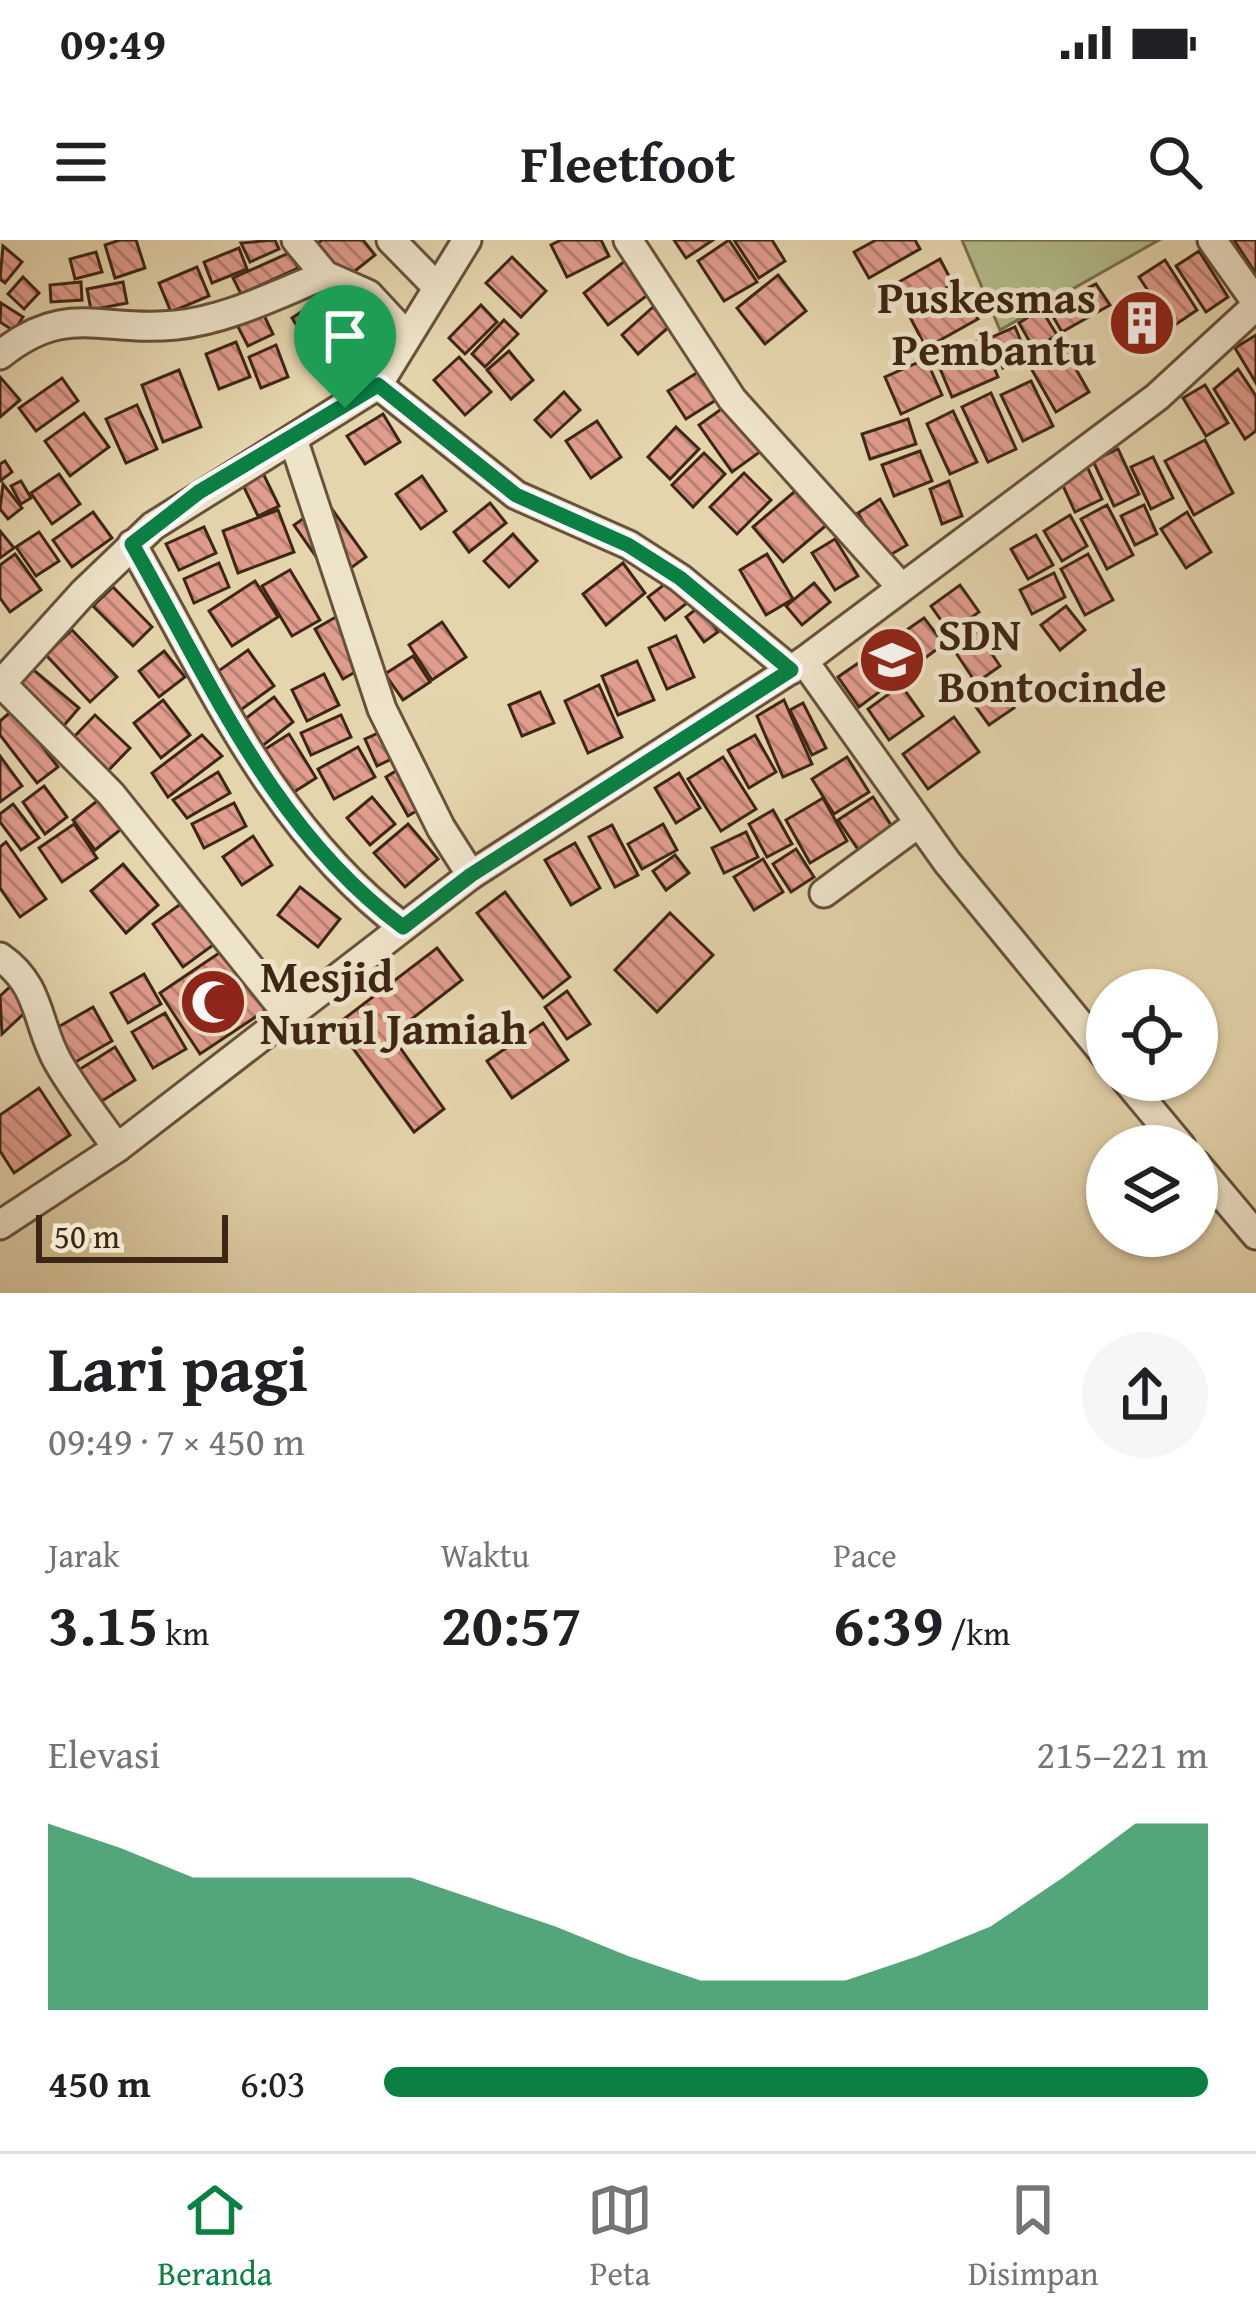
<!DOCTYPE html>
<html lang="id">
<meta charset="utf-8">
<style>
:root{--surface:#fff;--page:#f6f6f6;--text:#202124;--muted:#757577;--line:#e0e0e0;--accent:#0b8043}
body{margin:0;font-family:"Gentium Book Plus",serif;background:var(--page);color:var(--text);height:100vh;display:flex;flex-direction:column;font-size:45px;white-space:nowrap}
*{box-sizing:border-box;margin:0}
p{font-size:39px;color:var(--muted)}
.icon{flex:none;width:66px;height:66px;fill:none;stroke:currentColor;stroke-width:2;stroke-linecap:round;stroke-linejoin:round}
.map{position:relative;height:1053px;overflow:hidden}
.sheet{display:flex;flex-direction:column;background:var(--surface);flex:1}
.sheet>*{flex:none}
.fabs{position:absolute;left:1086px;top:729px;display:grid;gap:24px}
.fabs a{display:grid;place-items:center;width:132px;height:132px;border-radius:50%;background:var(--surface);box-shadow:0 3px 9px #0004;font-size:60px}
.scale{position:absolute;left:36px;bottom:30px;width:192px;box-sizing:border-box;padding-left:12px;border:6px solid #3d2615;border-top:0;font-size:33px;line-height:42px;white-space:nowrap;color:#3d2615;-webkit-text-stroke:9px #eee4ca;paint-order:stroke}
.pin{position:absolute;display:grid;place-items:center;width:102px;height:102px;color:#fff;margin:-123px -51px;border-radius:50% 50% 50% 0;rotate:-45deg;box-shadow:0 0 12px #0007}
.pin .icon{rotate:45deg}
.round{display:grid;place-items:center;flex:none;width:126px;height:126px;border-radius:63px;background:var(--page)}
.overview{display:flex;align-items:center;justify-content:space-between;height:204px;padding:0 48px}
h1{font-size:66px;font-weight:600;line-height:90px}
.figures{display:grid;grid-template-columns:repeat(3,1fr);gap:18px;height:204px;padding:12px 48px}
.figures div{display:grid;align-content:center}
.figures b{font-size:60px;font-weight:600}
.figures small{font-size:33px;font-weight:400}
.figures p{font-size:33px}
.chart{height:336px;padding:24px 48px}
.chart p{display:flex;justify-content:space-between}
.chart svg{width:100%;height:216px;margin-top:12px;fill:var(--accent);opacity:.7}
ul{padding:0 48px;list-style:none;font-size:39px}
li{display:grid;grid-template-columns:192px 144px 1fr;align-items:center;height:90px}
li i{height:30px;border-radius:15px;background:var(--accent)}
.status{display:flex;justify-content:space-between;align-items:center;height:84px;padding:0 60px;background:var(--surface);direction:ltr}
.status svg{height:33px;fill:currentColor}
header{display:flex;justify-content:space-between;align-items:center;height:156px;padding:0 48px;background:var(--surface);font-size:54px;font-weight:600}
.dock{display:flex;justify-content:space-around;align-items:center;height:168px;border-top:3px solid var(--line);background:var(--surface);font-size:33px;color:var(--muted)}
.dock a{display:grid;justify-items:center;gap:6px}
.dock .active{color:var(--accent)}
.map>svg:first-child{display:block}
.green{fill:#b3bd8b;stroke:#787250;stroke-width:3}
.building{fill:url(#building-back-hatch);stroke:#3d2615;stroke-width:3}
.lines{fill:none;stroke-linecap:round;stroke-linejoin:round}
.minor-casing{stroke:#67523b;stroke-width:33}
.minor{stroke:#eee4ca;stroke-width:27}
.route-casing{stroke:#fff;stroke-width:24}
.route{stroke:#0b8043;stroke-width:15}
.labels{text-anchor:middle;stroke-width:10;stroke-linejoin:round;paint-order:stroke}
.poi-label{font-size:45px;font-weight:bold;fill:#3d2615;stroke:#eee4ca;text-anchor:start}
</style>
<div class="status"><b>09:49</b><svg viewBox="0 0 49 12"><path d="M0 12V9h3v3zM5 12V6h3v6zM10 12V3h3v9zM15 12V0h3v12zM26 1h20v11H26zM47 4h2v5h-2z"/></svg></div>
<header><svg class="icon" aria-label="menu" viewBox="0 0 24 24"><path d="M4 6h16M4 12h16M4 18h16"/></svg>Fleetfoot<svg class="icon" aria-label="search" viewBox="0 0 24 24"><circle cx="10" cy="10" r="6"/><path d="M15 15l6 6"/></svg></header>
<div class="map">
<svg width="1256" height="1053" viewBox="0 0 1256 1053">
<defs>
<pattern id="building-back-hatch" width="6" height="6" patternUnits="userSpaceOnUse" patternTransform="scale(3)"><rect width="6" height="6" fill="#e09c8d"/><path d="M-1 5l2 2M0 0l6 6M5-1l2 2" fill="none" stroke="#b77f72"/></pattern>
</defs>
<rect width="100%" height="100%" fill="#e5d5ad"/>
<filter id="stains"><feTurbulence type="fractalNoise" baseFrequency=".00167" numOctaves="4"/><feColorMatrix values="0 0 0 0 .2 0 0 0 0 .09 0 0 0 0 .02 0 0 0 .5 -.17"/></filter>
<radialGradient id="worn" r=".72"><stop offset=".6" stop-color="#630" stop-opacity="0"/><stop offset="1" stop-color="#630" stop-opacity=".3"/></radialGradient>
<polygon class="green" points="962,0 1159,0 1000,90"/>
<g class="building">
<polygon points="120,0 136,0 145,28 115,38 105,5"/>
<polygon points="275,0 279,9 250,22 241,3"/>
<polygon points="322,0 363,0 375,15 341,42 314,6"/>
<polygon points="561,0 601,0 609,16 567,37 551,5"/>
<polygon points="674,0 713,0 686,18"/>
<polygon points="729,0 757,42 724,61 698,21"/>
<polygon points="734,0 772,0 785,21 759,38"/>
<polygon points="876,0 915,0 920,9 869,38 854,12"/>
<polygon points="1234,0 1256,0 1256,34"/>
<polygon points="3,6 22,22 5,43 0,39"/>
<polygon points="239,8 247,29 212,43 204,22"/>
<polygon points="1199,11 1228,57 1206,72 1176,26"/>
<polygon points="96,12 102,32 75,39 70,19"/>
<polygon points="291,12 298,28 241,54 233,38"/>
<polygon points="512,17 546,51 521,77 486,43"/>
<polygon points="940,19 953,44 910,68 897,43"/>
<polygon points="1165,20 1197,70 1172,87 1139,37"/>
<polygon points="625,21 649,54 608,85 584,53"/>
<polygon points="197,27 209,56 171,72 159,43"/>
<polygon points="778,35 806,71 765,104 737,68"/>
<polygon points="23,37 39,53 24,69 8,54"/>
<polygon points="81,42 82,60 51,62 50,45"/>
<polygon points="123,42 127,63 91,70 87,49"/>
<polygon points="1096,44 1110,65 1062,92 1048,68"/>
<polygon points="960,47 978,79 926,108 909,75"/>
<polygon points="1144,54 1169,95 1141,112 1115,71"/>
<polygon points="326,56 349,96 316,117 292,78"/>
<polygon points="1,63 23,77 14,91 0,82"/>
<polygon points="481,65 497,82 465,114 449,98"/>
<polygon points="653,67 670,86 638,114 622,95"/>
<polygon points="261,69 273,94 248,106 235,81"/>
<polygon points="1041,69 1057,95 1034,109 1019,83"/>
<polygon points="504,80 518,94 485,127 472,114"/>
<polygon points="1015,87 1028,118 1003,128 990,98"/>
<polygon points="1256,95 1256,143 1235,108"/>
<polygon points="982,99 998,137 952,157 936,119"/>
<polygon points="236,102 250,137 219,149 206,114"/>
<polygon points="1061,103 1089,152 1056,172 1028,123"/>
<polygon points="276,105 288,137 261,148 249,117"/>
<polygon points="509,111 533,140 511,159 487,130"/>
<polygon points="459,117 491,152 465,175 434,140"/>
<polygon points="926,119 942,155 901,174 885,137"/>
<polygon points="1238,129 1256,156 1256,191 1245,199 1214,149"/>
<polygon points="179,130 201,187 163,202 142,145"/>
<polygon points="698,132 716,160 686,179 668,151"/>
<polygon points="0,137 20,160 0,177"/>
<polygon points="62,138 78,161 36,191 19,168"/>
<polygon points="1031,141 1053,186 1023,201 1001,155"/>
<polygon points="1205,145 1228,183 1206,196 1183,158"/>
<polygon points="564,152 580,170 551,197 535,180"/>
<polygon points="991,153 1016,209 988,222 962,167"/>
<polygon points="731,162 764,209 732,232 699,185"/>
<polygon points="137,165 157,209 126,223 106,179"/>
<polygon points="953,171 977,222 950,234 927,184"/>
<polygon points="84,173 109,207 70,236 45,201"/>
<polygon points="383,174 400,202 365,224 347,196"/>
<polygon points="908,179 916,204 870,219 862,194"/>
<polygon points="597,181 621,217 591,238 566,201"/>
<polygon points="676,187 699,209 670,239 648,217"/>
<polygon points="1205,200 1233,253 1194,275 1165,221"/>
<polygon points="1118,209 1139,254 1114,266 1093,221"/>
<polygon points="920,211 932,241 894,256 882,225"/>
<polygon points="704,213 725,234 693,267 672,245"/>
<polygon points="1153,217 1173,258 1151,269 1131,227"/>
<polygon points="5,221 12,232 0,241 0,224"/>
<polygon points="1085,222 1102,259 1075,272 1058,235"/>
<polygon points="259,225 279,266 258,276 238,235"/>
<polygon points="744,233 771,260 737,294 710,267"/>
<polygon points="59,234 80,264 52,284 31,253"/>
<polygon points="422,236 446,271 421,289 396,254"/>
<polygon points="21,241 31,258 21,264 11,246"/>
<polygon points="949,241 962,276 942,284 930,249"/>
<polygon points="3,244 22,268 8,279 0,269"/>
<polygon points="800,247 829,283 783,322 753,287"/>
<polygon points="880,259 907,305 885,318 858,273"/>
<polygon points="327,262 366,317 333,341 294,285"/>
<polygon points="490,263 506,283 469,312 454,292"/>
<polygon points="1107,265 1133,315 1107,329 1081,279"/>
<polygon points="1144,265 1157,294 1135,305 1121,276"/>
<polygon points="278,270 294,312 238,333 223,291"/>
<polygon points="93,272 112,298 72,327 53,300"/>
<polygon points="1187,272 1211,312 1186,328 1161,289"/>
<polygon points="1070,275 1087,306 1062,321 1044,291"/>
<polygon points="204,287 216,313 179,330 166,304"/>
<polygon points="0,291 14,308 0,318"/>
<polygon points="39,292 59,321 36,336 16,307"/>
<polygon points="513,294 537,321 509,347 484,321"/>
<polygon points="1036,295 1053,325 1028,339 1011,309"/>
<polygon points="835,299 858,336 835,350 812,313"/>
<polygon points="15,314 41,350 10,372 0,358 0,325"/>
<polygon points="767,314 793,359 766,375 740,330"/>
<polygon points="1088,314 1113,360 1085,375 1061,329"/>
<polygon points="219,323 229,347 194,363 184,339"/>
<polygon points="623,323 645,353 606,385 583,354"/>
<polygon points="290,330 320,380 292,396 262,346"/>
<polygon points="1054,333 1065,357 1032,374 1020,350"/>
<polygon points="674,337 691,360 665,380 648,357"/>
<polygon points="255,341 278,377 232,406 209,371"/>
<polygon points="814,343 830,362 802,385 786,366"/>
<polygon points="960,345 979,372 950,393 931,366"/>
<polygon points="113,347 152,387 133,406 93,366"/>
<polygon points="700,366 718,392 704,402 686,377"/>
<polygon points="1066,366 1085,390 1060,410 1041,385"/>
<polygon points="348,370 376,420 343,439 315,389"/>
<polygon points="924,378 944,404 859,467 838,437"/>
<polygon points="442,382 466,417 432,440 409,405"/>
<polygon points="72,390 117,437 90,462 46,415"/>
<polygon points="976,390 1000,426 976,443 952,407"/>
<polygon points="676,396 694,437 667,449 649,408"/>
<polygon points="248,410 274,446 235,474 210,437"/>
<polygon points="164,411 185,437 159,457 139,431"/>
<polygon points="413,416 430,442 403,460 385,434"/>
<polygon points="637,421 654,460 618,475 602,436"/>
<polygon points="30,427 79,468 60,490 14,446"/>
<polygon points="324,434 339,465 307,481 292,450"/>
<polygon points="993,439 1014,468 989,485 968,456"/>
<polygon points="599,445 622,497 588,513 565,461"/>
<polygon points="901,445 923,476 889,500 868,469"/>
<polygon points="540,452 554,483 522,496 509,465"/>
<polygon points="274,457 293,482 261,507 241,482"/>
<polygon points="163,460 190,495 161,518 134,483"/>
<polygon points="784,460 812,524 783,537 757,476"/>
<polygon points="803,463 826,508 812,515 790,470"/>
<polygon points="14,469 58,527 37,543 0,495 0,481"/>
<polygon points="95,475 130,508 105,534 70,501"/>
<polygon points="341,475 351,497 311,515 301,493"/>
<polygon points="954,477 979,512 928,549 903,514"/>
<polygon points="394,486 406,512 377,526 365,499"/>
<polygon points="289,494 316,538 283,559 256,515"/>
<polygon points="202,495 222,516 168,557 152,533"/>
<polygon points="755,495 776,532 749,548 728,510"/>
<polygon points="358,507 375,537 334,559 318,529"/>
<polygon points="0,516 22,546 0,562"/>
<polygon points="723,517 756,569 721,591 688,539"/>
<polygon points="847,517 869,552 834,574 812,539"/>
<polygon points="412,521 435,560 408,576 386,537"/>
<polygon points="218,532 230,553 187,578 173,560"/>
<polygon points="679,533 700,568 676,583 655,548"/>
<polygon points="44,546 67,577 45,594 23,562"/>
<polygon points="107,553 130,582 95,610 73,580"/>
<polygon points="372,557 395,584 370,605 347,578"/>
<polygon points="873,557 893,588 859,611 838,580"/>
<polygon points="823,558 847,601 810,623 786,580"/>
<polygon points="234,563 246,586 204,608 192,584"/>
<polygon points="13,564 39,598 21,610 0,582 0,574"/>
<polygon points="773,570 792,604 767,617 749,584"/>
<polygon points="74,584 97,618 62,642 39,608"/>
<polygon points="408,584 438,619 405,647 374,613"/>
<polygon points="663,584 677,610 642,629 628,604"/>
<polygon points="612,585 638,635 615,647 589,597"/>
<polygon points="746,592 758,617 724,633 712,608"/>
<polygon points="253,596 272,625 242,645 223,617"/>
<polygon points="6,602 46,659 20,677 0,648 0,607"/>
<polygon points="575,603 600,648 571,665 545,620"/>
<polygon points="796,609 814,637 791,652 773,624"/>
<polygon points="675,615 689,633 666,650 653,631"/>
<polygon points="763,619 783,652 754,670 734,637"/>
<polygon points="123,624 158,665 126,693 91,651"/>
<polygon points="300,647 340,679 318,707 278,675"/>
<polygon points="505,652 570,737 543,758 477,673"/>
<polygon points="186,660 216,703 183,727 153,684"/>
<polygon points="670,673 713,715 657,772 615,730"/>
<polygon points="437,708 462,740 391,795 444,869 414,892 336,785"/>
<polygon points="225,709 266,770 200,814 160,753"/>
<polygon points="144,734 161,764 128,783 111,753"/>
<polygon points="12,745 31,767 2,794 0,756"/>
<polygon points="567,751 590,784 567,799 545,767"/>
<polygon points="93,767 112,801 72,824 53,790"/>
<polygon points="165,773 186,809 153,828 132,792"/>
<polygon points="543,783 568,820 512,858 487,821"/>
<polygon points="115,807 135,840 94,866 74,833"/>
<polygon points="39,848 70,895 14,933 0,911 0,875"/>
</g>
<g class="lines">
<defs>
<g id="minor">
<polyline points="296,0 325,35 368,54 407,96"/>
<polyline points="391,0 436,46"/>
<polyline points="628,0 732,159 901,347"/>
<polyline points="1212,0 1256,62"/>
<path d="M0 115C67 61 101 93 176 85 227 80 277 54 325 35"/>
<polyline points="378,145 516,255 629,305 680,338 791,430"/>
<polyline points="293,199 382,469 441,588 471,635"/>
<path d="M132 304C210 441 274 590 403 687"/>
<polyline points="804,421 947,622 1107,817"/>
<polyline points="2,444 111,554 289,776"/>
<polyline points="0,445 83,353 153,286 378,145 467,0"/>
<polyline points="824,653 919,583"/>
<path d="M0 717C42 746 36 784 58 822 75 852 97 879 117 908"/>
<polyline points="1126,840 1181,906"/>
<polyline points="1197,925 1256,995"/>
<polyline points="0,985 117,908 471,635 804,421 1157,157 1256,66"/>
</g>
</defs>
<use href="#minor" class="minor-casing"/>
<use href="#minor" class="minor"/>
</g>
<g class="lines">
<defs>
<path id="route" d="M378 145 516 255 628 305 680 338 791 430 471 635 403 687C273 591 210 441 132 304L199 252Z"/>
</defs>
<use href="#route" class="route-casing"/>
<use href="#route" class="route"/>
</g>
<defs>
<symbol id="building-disc" viewBox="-11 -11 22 22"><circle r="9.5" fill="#8f2418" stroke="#eee4ca"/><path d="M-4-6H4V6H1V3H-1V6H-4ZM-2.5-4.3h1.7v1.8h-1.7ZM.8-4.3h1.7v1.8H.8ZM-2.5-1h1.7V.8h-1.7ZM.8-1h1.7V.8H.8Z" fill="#fff"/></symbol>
<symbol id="school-disc" viewBox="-11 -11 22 22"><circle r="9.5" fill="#8f2418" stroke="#eee4ca"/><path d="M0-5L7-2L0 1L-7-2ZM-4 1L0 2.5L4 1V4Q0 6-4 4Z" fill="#fff"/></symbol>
<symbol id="mosque-disc" viewBox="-11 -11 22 22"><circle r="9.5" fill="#8f2418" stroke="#eee4ca"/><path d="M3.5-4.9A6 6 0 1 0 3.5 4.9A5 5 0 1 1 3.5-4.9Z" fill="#fff"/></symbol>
</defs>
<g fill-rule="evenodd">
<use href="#building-disc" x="1104" y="45" width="76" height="76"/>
<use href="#school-disc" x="854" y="382" width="76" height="76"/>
<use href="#mosque-disc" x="175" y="724" width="76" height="76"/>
</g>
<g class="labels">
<g class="poi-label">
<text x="1096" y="73" text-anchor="end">Puskesmas<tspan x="1096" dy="52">Pembantu</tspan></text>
<text x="938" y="410">SDN<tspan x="938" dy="52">Bontocinde</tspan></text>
<text x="260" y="752">Mesjid<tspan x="260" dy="52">Nurul Jamiah</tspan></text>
</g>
</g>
<rect width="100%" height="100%" filter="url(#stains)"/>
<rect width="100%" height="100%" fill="url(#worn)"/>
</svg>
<div class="fabs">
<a><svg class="icon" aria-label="locate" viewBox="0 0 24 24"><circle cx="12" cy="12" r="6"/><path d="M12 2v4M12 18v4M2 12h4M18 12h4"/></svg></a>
<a><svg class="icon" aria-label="layers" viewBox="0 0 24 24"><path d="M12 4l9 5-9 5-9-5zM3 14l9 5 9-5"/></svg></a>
</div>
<div class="scale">50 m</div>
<div class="pin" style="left:345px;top:168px;background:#1e9e55"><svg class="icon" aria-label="arrive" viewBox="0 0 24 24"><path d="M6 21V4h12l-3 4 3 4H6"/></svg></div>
</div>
<section class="sheet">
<div class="overview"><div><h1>Lari pagi</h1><p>09:49 · 7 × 450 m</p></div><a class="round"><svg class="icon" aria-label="share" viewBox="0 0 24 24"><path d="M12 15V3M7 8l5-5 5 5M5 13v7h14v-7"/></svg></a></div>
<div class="figures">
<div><p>Jarak</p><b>3.15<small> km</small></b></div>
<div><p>Waktu</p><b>20:57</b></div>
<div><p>Pace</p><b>6:39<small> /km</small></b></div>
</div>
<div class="chart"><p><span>Elevasi</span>215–221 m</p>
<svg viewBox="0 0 160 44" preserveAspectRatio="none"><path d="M0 44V6L10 11L20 17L30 17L40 17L50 17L60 22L70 27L80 33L90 38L100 38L110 38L120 33L130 27L140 17L150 6L160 6V44z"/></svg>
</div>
<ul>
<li><b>450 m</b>6:03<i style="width:100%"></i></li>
</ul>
</section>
<nav class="dock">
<a class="active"><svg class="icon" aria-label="home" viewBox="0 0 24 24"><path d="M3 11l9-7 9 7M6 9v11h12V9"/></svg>Beranda</a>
<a><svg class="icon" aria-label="map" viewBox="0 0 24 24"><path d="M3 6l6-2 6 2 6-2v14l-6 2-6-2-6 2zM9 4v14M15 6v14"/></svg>Peta</a>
<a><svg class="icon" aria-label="saved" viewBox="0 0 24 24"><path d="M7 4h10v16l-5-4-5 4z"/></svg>Disimpan</a>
</nav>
